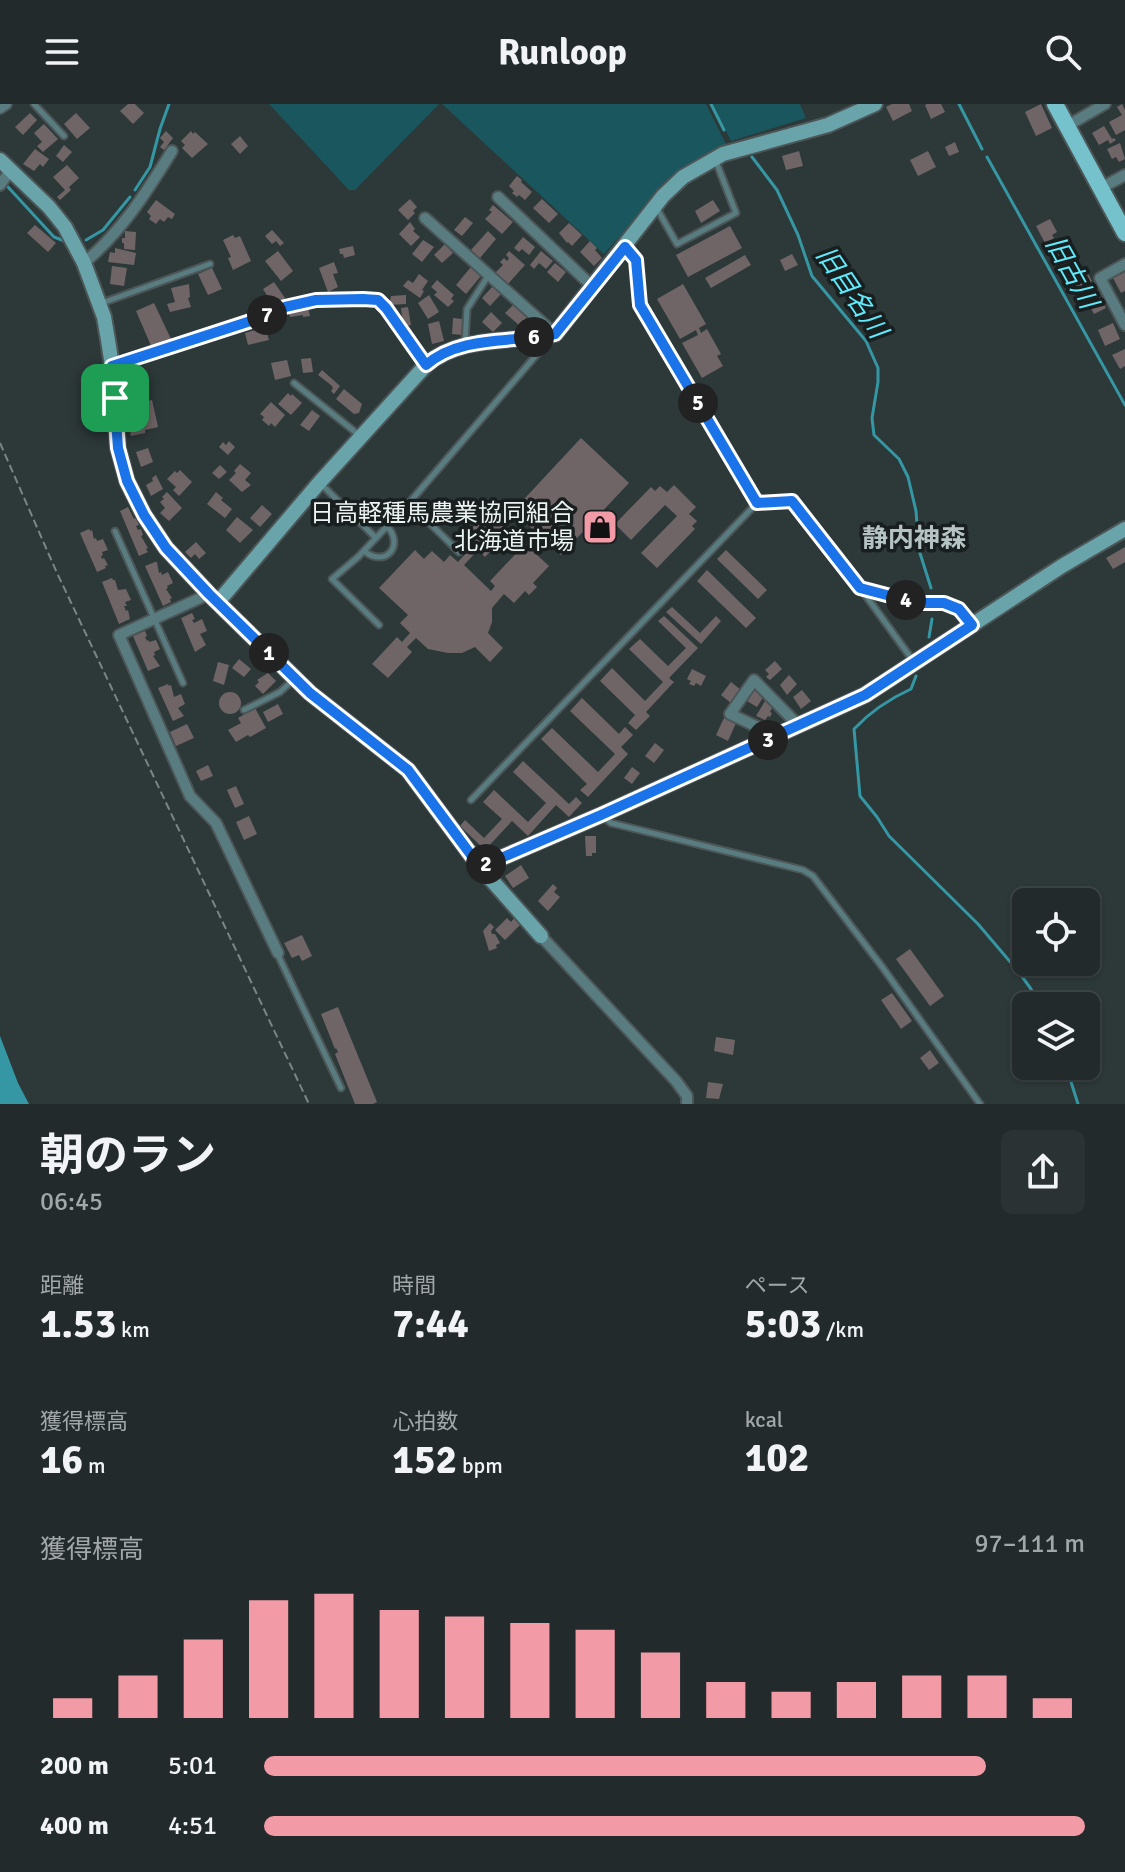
<!DOCTYPE html>
<html lang="ja">
<meta charset="utf-8">
<style>
:root{--surface:#222a2b;--page:#2a3233;--text:#f1f3f6;--muted:#a2a7a9;--line:#3f4647;--accent:#f39aa7}
body{margin:0;font-family:Signika,"Noto Sans JP",sans-serif;background:var(--page);color:var(--text);height:100vh;display:flex;flex-direction:column;font-size:30px;white-space:nowrap}
*{box-sizing:border-box;margin:0}
p{font-size:26px;color:var(--muted)}
.icon{flex:none;width:44px;height:44px;fill:none;stroke:currentColor;stroke-width:2;stroke-linecap:round;stroke-linejoin:round}
.map{position:relative;height:1000px;overflow:hidden}
.drawer{display:flex;flex-direction:column;background:var(--surface);flex:1}
.drawer>*{flex:none}
.buttons{position:absolute;left:1012px;top:784px;display:grid;gap:16px}
.buttons a{display:grid;place-items:center;width:88px;height:88px;border-radius:12px;background:var(--surface);box-shadow:0 2px 6px #0004,0 0 0 2px var(--line);font-size:40px}
.pin{position:absolute;display:grid;place-items:center;width:68px;height:68px;color:#fff;margin:-34px;border-radius:16px;box-shadow:0 4px 12px #0006}
.km{position:absolute;width:40px;height:40px;margin:-20px;border-radius:50%;background:#222;color:#fff;font-size:22px;line-height:40px;text-align:center}
.round{display:grid;place-items:center;flex:none;width:84px;height:84px;border-radius:12px;background:var(--page)}
.head{display:flex;align-items:center;justify-content:space-between;height:136px;padding:0 40px}
h1{font-size:44px;font-weight:700;line-height:60px}
.figures{display:grid;grid-template-columns:repeat(3,1fr);gap:12px;height:136px;padding:8px 40px}
.figures div{display:grid;align-content:center}
.figures b{font-size:40px;font-weight:700}
.figures small{font-size:22px;font-weight:400}
.figures p{font-size:22px}
.chart{height:224px;padding:16px 40px}
.chart p{display:flex;justify-content:space-between}
.chart svg{width:100%;height:144px;margin-top:8px;stroke:var(--accent);stroke-width:6}
ul{padding:0 40px;list-style:none;font-size:26px}
li{display:grid;grid-template-columns:128px 96px 1fr;align-items:center;height:60px}
li i{height:20px;border-radius:10px;background:var(--accent)}
header{display:flex;justify-content:space-between;align-items:center;height:104px;padding:0 40px;background:var(--surface);font-size:36px;font-weight:700}
.map>svg:first-child{display:block}
.green{fill:#1a565d}
.water{fill:#3597a3}
.lines{fill:none;stroke-linecap:round;stroke-linejoin:round}
.stream{stroke:#3597a3;stroke-width:3}
.building{fill:#706566}
.lane-casing{stroke:#4c5657;stroke-width:9}
.street-casing{stroke:#4c5657;stroke-width:14}
.secondary-casing{stroke:#4c5657;stroke-width:18}
.primary-casing{stroke:#4c5657;stroke-width:20}
.path{stroke:#7b8585;stroke-width:2;stroke-dasharray:8 4;stroke-linecap:butt}
.lane{stroke:#597c81;stroke-width:5}
.street{stroke:#597c81;stroke-width:10}
.secondary{stroke:#6aa4ab;stroke-width:14}
.primary{stroke:#76c2cc;stroke-width:16}
.route-casing{stroke:#fff;stroke-width:16}
.route{stroke:#1a73e8;stroke-width:10}
.labels{text-anchor:middle;stroke-width:7;stroke-linejoin:round;paint-order:stroke}
.poi-label{font-size:24px;fill:#ecf3f3;stroke:#191e1f;text-anchor:end}
.water-label{font-size:26px;font-style:italic;fill:#60eafb;stroke:#191e1f}
.neighbourhood-label{font-size:26px;font-weight:bold;fill:#b6c3c4;stroke:#191e1f}
</style>
<header><svg class="icon" aria-label="menu" viewBox="0 0 24 24"><path d="M4 6h16M4 12h16M4 18h16"/></svg>Runloop<svg class="icon" aria-label="search" viewBox="0 0 24 24"><circle cx="10" cy="10" r="6"/><path d="M15 15l6 6"/></svg></header>
<div class="map">
<svg width="1125" height="1000" viewBox="0 0 1125 1000">
<rect width="100%" height="100%" fill="#2d3839"/>
<g class="green">
<polygon points="269,0 439,0 355,86 349,86"/>
<polygon points="442,0 706,0 726,40 671,74 604,150"/>
<polygon points="712,0 800,0 806,14 731,37"/>
</g>
<polygon class="water" points="0,932 18,979 29,1000 0,1000"/>
<g class="lines">
<g class="stream">
<polyline points="711,0 724,26"/>
<polyline points="959,0 982,45"/>
<polyline points="752,53 777,86 798,131 812,172 866,237 878,264 878,278 872,314 874,331 899,355 908,373 916,407 919,446 931,484"/>
<polyline points="987,53 1125,301"/>
<polyline points="8,83 54,133 67,138"/>
<polyline points="135,86 150,63 160,25 169,0"/>
<polyline points="86,136 103,126 130,93"/>
<polyline points="929,533 932,515"/>
<path d="M916 572 911 585C889 595 871 607 854 625L860 692 877 713 889 732 978 820 1018 867 1031 885 1039 902"/>
<polyline points="1066,962 1078,1000"/>
</g>
</g>
<g class="building">
<polygon points="128,0 135,0 144,9 133,20 120,7"/>
<polygon points="892,0 909,0 912,7 893,17 886,3"/>
<polygon points="927,0 941,0 945,8 931,15 925,1"/>
<polygon points="1041,0 1052,24 1036,32 1025,8"/>
<polygon points="1122,0 1125,6 1125,26 1116,31 1109,18 1122,11 1117,3"/>
<polygon points="30,9 37,16 23,31 15,23"/>
<polygon points="76,9 90,24 77,35 64,20"/>
<polygon points="44,20 58,35 43,48 37,42 42,38 34,29"/>
<polygon points="1104,22 1112,35 1114,34 1116,36 1110,40 1108,36 1099,41 1092,29"/>
<polygon points="166,27 173,34 164,46 160,43 164,38 160,34"/>
<polygon points="191,27 193,30 195,28 208,40 192,54 182,44 185,41 181,37"/>
<polygon points="240,32 248,42 240,50 231,40"/>
<polygon points="955,38 959,48 949,52 945,43"/>
<polygon points="1120,39 1125,55 1119,58 1116,53 1112,55 1107,45"/>
<polygon points="64,41 72,48 63,58 56,52"/>
<polygon points="35,45 49,55 43,63 40,60 34,67 23,60"/>
<polygon points="799,47 803,62 786,66 782,52"/>
<polygon points="928,47 936,63 918,72 910,56"/>
<polygon points="67,61 79,74 69,83 71,86 60,96 57,93 65,86 53,73"/>
<polygon points="517,72 522,76 521,78 532,88 525,96 519,91 517,93 512,89 514,87 509,82"/>
<polygon points="410,95 417,103 413,107 415,109 408,116 398,106"/>
<polygon points="542,95 558,110 549,119 533,104"/>
<polygon points="156,96 175,110 172,115 168,113 164,118 160,115 156,120 149,115 151,112 147,108"/>
<polygon points="713,96 720,107 701,119 695,107"/>
<polygon points="493,101 513,118 502,130 485,115 492,108 489,106"/>
<polygon points="465,113 473,119 462,132 454,126"/>
<polygon points="1050,115 1057,128 1052,131 1054,134 1045,139 1036,122"/>
<polygon points="410,118 415,125 413,127 420,133 411,142 399,130"/>
<polygon points="569,119 582,131 572,142 568,138 567,139 559,129"/>
<polygon points="35,121 56,139 48,148 27,129"/>
<polygon points="730,122 742,144 688,173 676,151"/>
<polygon points="272,126 284,139 280,142 276,137 272,140 265,132"/>
<polygon points="125,127 136,128 135,146 124,145 124,139 122,139 122,134 125,134"/>
<polygon points="488,127 496,135 480,154 471,146"/>
<polygon points="233,131 235,134 240,132 251,157 233,166 228,154 231,153 223,136"/>
<polygon points="523,133 535,143 529,151 522,145 519,148 514,144"/>
<polygon points="423,136 434,143 422,158 412,150"/>
<polygon points="590,137 597,144 595,146 602,154 594,162 580,148"/>
<polygon points="445,140 453,149 442,159 434,151"/>
<polygon points="1061,141 1071,161 1058,168 1048,147"/>
<polygon points="353,142 355,151 344,154 343,150 340,150 339,145"/>
<polygon points="115,144 136,149 134,161 108,158 110,148 115,149"/>
<polygon points="278,147 293,167 281,177 265,157"/>
<polygon points="509,147 525,161 508,180 495,169 503,161 500,158 504,154 507,157 509,154 506,151"/>
<polygon points="541,147 553,157 546,165 539,159 534,165 530,161"/>
<polygon points="792,150 798,161 785,167 780,156"/>
<polygon points="745,151 751,161 711,184 705,174"/>
<polygon points="334,158 338,169 333,170 338,183 328,188 319,164"/>
<polygon points="555,159 566,168 558,178 547,168"/>
<polygon points="112,162 127,164 124,182 110,180"/>
<polygon points="471,163 481,172 466,190 456,181"/>
<polygon points="212,164 222,185 208,191 198,170"/>
<polygon points="1085,164 1092,177 1074,188 1067,175"/>
<polygon points="1125,168 1125,187 1121,189 1113,174"/>
<polygon points="419,170 428,177 422,186 424,187 420,194 403,182 408,176 413,179"/>
<polygon points="437,176 454,191 451,195 454,197 448,203 434,191 437,188 431,183"/>
<polygon points="274,178 285,194 274,202 263,185"/>
<polygon points="189,180 190,193 188,194 191,203 170,208 167,200 175,198 171,184"/>
<polygon points="683,180 706,220 699,224 701,229 707,225 721,250 717,252 723,262 702,274 682,239 698,231 696,226 680,235 657,195"/>
<polygon points="493,182 501,190 490,202 482,194"/>
<polygon points="1098,189 1106,204 1094,210 1086,195"/>
<polygon points="406,191 406,200 389,201 391,192"/>
<polygon points="429,191 439,208 428,215 418,199"/>
<polygon points="154,199 171,235 152,244 136,207"/>
<polygon points="513,201 527,213 520,222 505,209"/>
<polygon points="308,202 310,212 303,213 303,211 290,213 288,206"/>
<polygon points="408,203 411,221 406,222 406,219 403,219 401,204"/>
<polygon points="491,208 502,219 493,228 482,218"/>
<polygon points="453,214 463,215 462,231 452,230"/>
<polygon points="439,217 444,237 432,240 428,220"/>
<polygon points="1113,219 1120,235 1105,242 1098,226"/>
<polygon points="265,223 269,236 248,241 245,229"/>
<polygon points="1125,245 1125,262 1120,265 1112,251"/>
<polygon points="311,254 313,268 303,269 301,255"/>
<polygon points="287,256 291,272 275,276 271,259"/>
<polygon points="322,266 340,282 334,290 331,287 333,284 331,281 318,271"/>
<polygon points="99,278 103,289 87,295 83,284"/>
<polygon points="344,285 362,300 359,309 354,310 336,295"/>
<polygon points="288,289 291,292 292,290 302,299 291,311 278,300"/>
<polygon points="152,296 158,323 145,326 145,329 131,332 125,302"/>
<polygon points="271,298 285,311 275,323 271,319 269,322 262,316 264,313 260,310"/>
<polygon points="312,306 320,312 309,327 300,321"/>
<polygon points="581,334 629,379 561,451 513,407"/>
<polygon points="229,337 235,343 228,351 219,343 223,338 226,341"/>
<polygon points="148,344 153,358 141,363 136,348"/>
<polygon points="240,360 251,369 245,376 251,381 242,388 229,376 236,369 234,367"/>
<polygon points="220,361 227,368 219,375 212,369"/>
<polygon points="180,366 192,378 179,392 173,386 176,383 167,375 175,367 177,369"/>
<polygon points="156,371 163,385 151,392 146,381 153,377 152,374"/>
<polygon points="674,381 696,403 689,410 697,417 692,422 695,425 657,464 641,449 677,412 665,401 631,436 615,420 651,383 655,387 660,382 667,388"/>
<polygon points="167,388 182,404 169,417 160,409 165,404 160,398 164,395 162,393"/>
<polygon points="216,388 223,394 221,396 232,405 225,414 207,400"/>
<polygon points="262,401 272,410 260,423 250,414"/>
<polygon points="128,403 134,415 136,414 139,421 136,422 138,426 141,425 143,431 141,432 148,444 146,445 148,448 139,452 120,407"/>
<polygon points="488,407 510,427 485,453 478,446 464,461 491,487 495,482 490,477 525,440 549,462 533,479 537,483 529,491 525,487 514,499 504,490 492,504 492,518 488,529 503,544 490,558 475,543 462,549 448,549 428,545 416,534 407,543 412,548 388,574 372,560 397,533 402,538 410,529 400,519 408,511 379,484 415,446 424,455 432,447 444,458 450,451 458,458 467,448 458,439"/>
<polygon points="237,413 253,426 240,439 226,426"/>
<polygon points="89,425 90,427 92,426 94,435 96,434 97,437 103,435 108,446 102,448 103,451 101,452 102,455 104,454 108,461 105,462 106,464 97,468 80,429"/>
<polygon points="196,438 206,449 199,455 195,450 191,454 185,448"/>
<polygon points="1125,443 1125,458 1113,465 1106,454"/>
<polygon points="726,446 767,486 758,495 717,455"/>
<polygon points="155,458 157,458 159,469 161,468 162,471 168,468 173,479 167,482 168,484 166,485 172,494 170,495 171,498 163,502 145,462"/>
<polygon points="707,466 756,514 746,524 697,477"/>
<polygon points="112,474 113,476 115,476 118,486 126,485 131,496 125,498 127,502 124,502 126,507 128,506 130,515 119,520 102,478"/>
<polygon points="672,503 700,529 716,512 721,517 701,540 666,508"/>
<polygon points="192,509 195,515 192,516 194,519 202,515 207,527 200,530 206,541 195,548 181,514"/>
<polygon points="664,512 698,544 669,574 674,578 646,608 650,612 636,626 628,619 635,611 600,577 612,564 645,597 663,578 629,545 640,535 668,562 686,544 658,517"/>
<polygon points="145,527 147,532 145,533 147,537 149,536 149,538 156,536 160,545 154,548 155,551 153,552 160,562 148,567 133,532"/>
<polygon points="239,555 251,565 244,573 232,564"/>
<polygon points="775,557 782,565 770,576 766,573 769,570 765,566"/>
<polygon points="218,558 229,561 224,581 213,577"/>
<polygon points="692,565 706,572 701,582 696,579 694,582 689,580 691,577 687,575"/>
<polygon points="268,569 276,577 263,590 255,582 259,578 257,576"/>
<polygon points="789,571 797,580 787,591 780,581"/>
<polygon points="731,578 741,586 731,599 721,591"/>
<polygon points="168,580 169,582 171,581 174,593 181,590 185,600 178,604 184,612 173,617 158,584"/>
<polygon points="754,586 764,592 757,603 747,597"/>
<polygon points="802,586 811,597 801,605 793,593"/>
<circle cx="230" cy="599" r="11"/>
<polygon points="582,594 619,630 625,623 633,631 621,643 628,650 588,693 580,686 587,680 541,635 552,624 598,668 615,650 570,607"/>
<polygon points="765,597 773,602 770,608 772,609 770,613 768,612 765,616 756,612"/>
<polygon points="278,600 283,610 268,618 263,608"/>
<polygon points="255,604 266,624 250,633 248,631 236,638 228,626 241,619 238,614"/>
<polygon points="724,614 736,619 728,637 716,631"/>
<polygon points="187,620 194,634 176,642 170,628"/>
<polygon points="655,639 664,646 654,659 645,652"/>
<polygon points="523,657 569,700 576,693 582,699 569,713 556,701 528,732 512,717 485,746 460,722 465,716 484,734 502,715 483,698 494,686 528,718 546,699 513,668"/>
<polygon points="208,661 213,672 201,677 196,667"/>
<polygon points="632,663 640,669 632,680 624,674"/>
<polygon points="236,682 244,700 235,704 227,686"/>
<polygon points="249,712 257,730 244,736 236,718"/>
<polygon points="585,732 596,732 596,749 592,749 592,752 586,752"/>
<polygon points="521,761 529,774 513,784 505,772"/>
<polygon points="553,780 557,784 554,788 560,793 548,807 538,797"/>
<polygon points="507,814 511,818 514,814 520,821 505,836 495,826"/>
<polygon points="490,819 494,823 491,827 492,830 495,830 500,839 496,841 497,844 489,847 483,827"/>
<polygon points="302,831 312,852 302,857 299,851 292,854 284,839"/>
<polygon points="910,845 944,892 930,902 896,855"/>
<polygon points="892,889 912,917 901,925 881,896"/>
<polygon points="338,903 377,998 373,1000 355,1000 335,950 338,948 336,944 335,945 321,910"/>
<polygon points="716,933 735,936 733,951 714,947"/>
<polygon points="930,946 939,959 929,966 920,954"/>
<polygon points="708,978 723,980 719,995 706,994"/>
</g>
<g class="lines">
<defs>
<g id="lane">
<polyline points="34,0 64,32"/>
<polyline points="656,103 677,140 736,109 715,55"/>
<polyline points="102,199 210,160"/>
<polyline points="465,239 467,205 488,172"/>
<polyline points="294,279 359,331"/>
<polyline points="320,379 376,434"/>
<polyline points="757,399 792,397 860,484 917,499 944,499 959,505 971,520"/>
<polyline points="115,427 183,579"/>
<path d="M364 447C385 464 405 442 387 422"/>
<polyline points="459,448 409,399 551,234"/>
<polyline points="861,485 914,558"/>
<polyline points="379,521 332,475 358,453 409,399"/>
<polyline points="244,606 280,588 293,576"/>
<polyline points="471,696 757,399 640,201 636,156 626,144"/>
<polyline points="603,712 611,719 803,766 813,772 883,864 980,1000"/>
<polyline points="278,851 341,984"/>
</g>
<g id="street">
<polyline points="0,4 6,0"/>
<polyline points="1067,22 1105,0"/>
<polyline points="0,81 10,67"/>
<polyline points="1101,84 1125,71"/>
<polyline points="498,93 593,183"/>
<polyline points="425,114 555,230"/>
<path d="M84 159C122 127 146 89 172 47"/>
<polyline points="1125,160 1100,174 1125,221"/>
<polyline points="112,262 263,213 285,203 316,196 363,195 378,196 386,204 426,261"/>
<polyline points="209,490 119,531 190,692 216,719 278,849"/>
<polyline points="771,635 764,626 730,610 754,576 799,622"/>
<polyline points="541,832 676,977 687,992 687,1000"/>
</g>
<g id="secondary">
<polyline points="0,56 49,103 65,123 84,159 104,213 108,236 112,262 118,344 127,377 144,411 166,444 209,490 310,589 408,666 480,763 541,832"/>
<path d="M218 498 319 379 426 261C460 231 513 239 555 230L663 92 683 73 723 50 828 21 875 0"/>
<polyline points="480,763 601,711 865,591 1062,462 1125,425"/>
</g>
<polyline id="primary" points="1055,0 1125,129"/>
</defs>
<use href="#lane" class="lane-casing"/>
<use href="#street" class="street-casing"/>
<use href="#secondary" class="secondary-casing"/>
<use href="#primary" class="primary-casing"/>
<polyline class="path" points="0,339 57,469 309,1000"/>
<use href="#lane" class="lane"/>
<use href="#street" class="street"/>
<use href="#secondary" class="secondary"/>
<use href="#primary" class="primary"/>
</g>
<g class="lines">
<defs>
<path id="route" d="M625 143 636 156 640 201 757 399 792 397 860 484 917 499H944L959 505 972 521 865 591 601 711 480 763 408 666 310 589 209 490 166 444 144 411 127 377 118 344 112 262 263 213 285 203 316 196 363 195 378 196 386 204 426 261C460 231 513 239 555 230Z"/>
</defs>
<use href="#route" class="route-casing"/>
<use href="#route" class="route"/>
</g>
<defs>
<symbol id="shop-square" viewBox="-11 -11 22 22"><rect x="-9" y="-9" width="18" height="18" rx="4" fill="#f39aa7" stroke="#191e1f"/><path d="M-5-2.5h2.3a2.7 3.5 0 0 1 5.4 0H5L5.5 6h-11ZM-1.5-2.5h3a1.5 2.3 0 0 0-3 0Z" fill="#111"/></symbol>
</defs>
<g fill-rule="evenodd">
<use href="#shop-square" x="580" y="403" width="40" height="40"/>
</g>
<g class="labels">
<g class="poi-label">
<text x="574" y="417">日高軽種馬農業協同組合<tspan x="574" dy="28">北海道市場</tspan></text>
</g>
<g class="water-label">
<text transform="translate(1072 168) rotate(61)" y="9">旧古川</text>
<text transform="translate(852 188) rotate(56)" y="9">旧目名川</text>
</g>
<g class="neighbourhood-label">
<text x="914" y="443">静内神森</text>
</g>
</g>
</svg>
<div class="buttons">
<a><svg class="icon" aria-label="locate" viewBox="0 0 24 24"><circle cx="12" cy="12" r="6"/><path d="M12 2v4M12 18v4M2 12h4M18 12h4"/></svg></a>
<a><svg class="icon" aria-label="layers" viewBox="0 0 24 24"><path d="M12 4l9 5-9 5-9-5zM3 14l9 5 9-5"/></svg></a>
</div>
<div class="pin" style="left:115px;top:294px;background:#1e9e55"><svg class="icon" aria-label="arrive" viewBox="0 0 24 24"><path d="M6 21V4h12l-3 4 3 4H6"/></svg></div>
<b class="km" style="left:269px;top:549px">1</b>
<b class="km" style="left:486px;top:760px">2</b>
<b class="km" style="left:768px;top:636px">3</b>
<b class="km" style="left:906px;top:496px">4</b>
<b class="km" style="left:698px;top:299px">5</b>
<b class="km" style="left:534px;top:233px">6</b>
<b class="km" style="left:267px;top:211px">7</b>
</div>
<section class="drawer">
<div class="head"><div><h1>朝のラン</h1><p>06:45</p></div><a class="round"><svg class="icon" aria-label="share" viewBox="0 0 24 24"><path d="M12 15V3M7 8l5-5 5 5M5 13v7h14v-7"/></svg></a></div>
<div class="figures">
<div><p>距離</p><b>1.53<small> km</small></b></div>
<div><p>時間</p><b>7:44</b></div>
<div><p>ペース</p><b>5:03<small> /km</small></b></div>
</div>
<div class="figures">
<div><p>獲得標高</p><b>16<small> m</small></b></div>
<div><p>心拍数</p><b>152<small> bpm</small></b></div>
<div><p>kcal</p><b>102</b></div>
</div>
<div class="chart"><p><span>獲得標高</span>97–111 m</p>
<svg viewBox="0 0 160 44" preserveAspectRatio="none"><path d="M5 44V38M15 44V31M25 44V20M35 44V8M45 44V6M55 44V11M65 44V13M75 44V15M85 44V17M95 44V24M105 44V33M115 44V36M125 44V33M135 44V31M145 44V31M155 44V38"/></svg>
</div>
<ul>
<li><b>200 m</b>5:01<i style="width:88%"></i></li>
<li><b>400 m</b>4:51<i style="width:100%"></i></li>
</ul>
</section>
